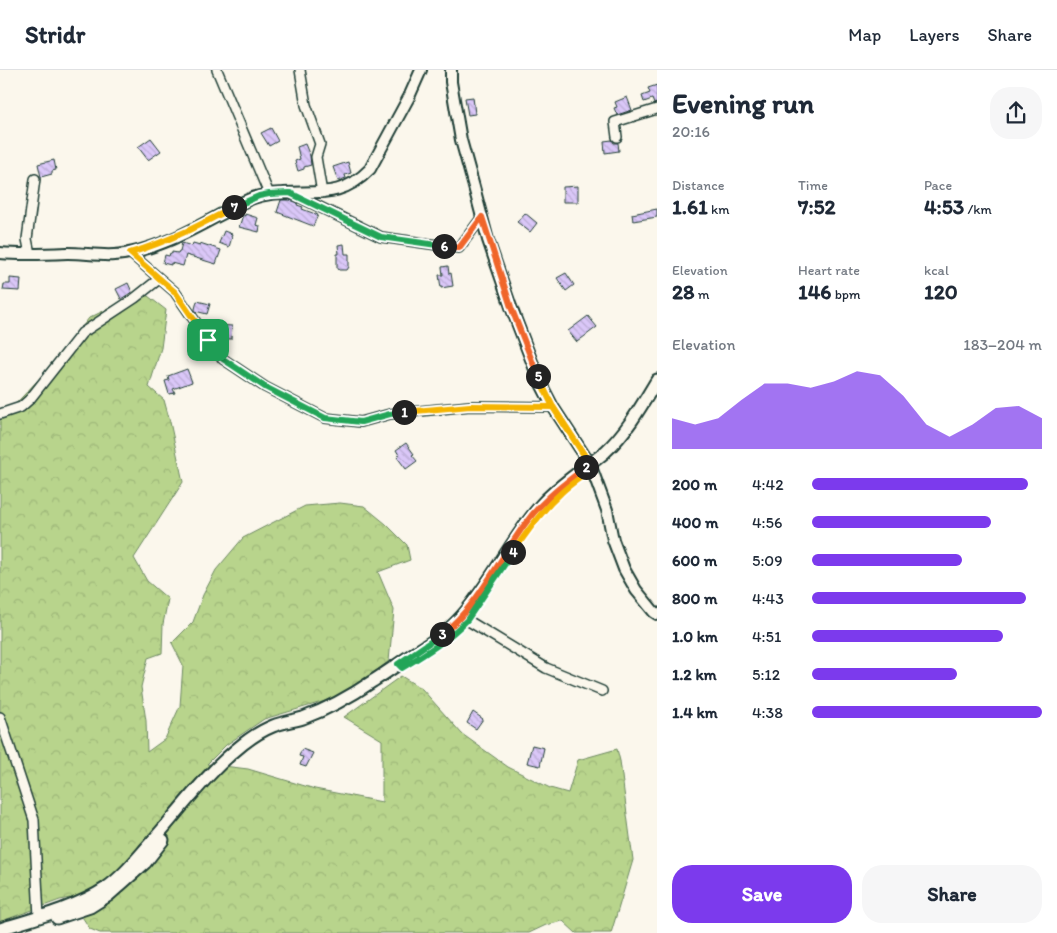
<!DOCTYPE html>
<meta charset="utf-8">
<style>
:root{--surface:#fff;--page:#f6f6f7;--text:#1f2937;--muted:#747a83;--line:#e0e1e3;--accent:#7c3aed}
body{margin:0;font-family:Itim,sans-serif;background:var(--page);color:var(--text);height:100vh;display:flex;flex-direction:column;font-size:19px;white-space:nowrap}
*{box-sizing:border-box;margin:0}
p{font-size:16px;color:var(--muted)}
.icon{flex:none;width:28px;height:28px;fill:none;stroke:currentColor;stroke-width:2;stroke-linecap:round;stroke-linejoin:round}
.map{position:relative;flex:1;overflow:hidden}
.panel{display:flex;flex-direction:column;background:var(--surface);width:400px}
.panel>*{flex:none}
.pin{position:absolute;display:grid;place-items:center;width:42px;height:42px;color:#fff;margin:-21px;border-radius:10px;box-shadow:0 2px 8px #0006}
.km{position:absolute;width:25px;height:25px;margin:-12px;border-radius:50%;background:#222;color:#fff;font-size:14px;line-height:25px;text-align:center}
.round{display:grid;place-items:center;flex:none;width:52px;height:52px;border-radius:20px;background:var(--page)}
.headline{display:flex;align-items:center;justify-content:space-between;height:85px;padding:0 15px}
h1{font-size:28px;font-weight:800;line-height:38px}
.metrics{display:grid;grid-template-columns:repeat(3,1fr);gap:8px;height:85px;padding:5px 15px}
.metrics div{display:grid;align-content:center}
.metrics b{font-size:21px;font-weight:800}
.metrics small{font-size:14px;font-weight:400}
.metrics p{font-size:14px}
.chart{height:140px;padding:10px 15px}
.chart p{display:flex;justify-content:space-between}
.chart svg{width:100%;height:90px;margin-top:5px;fill:var(--accent);opacity:.7}
.cta{display:flex;gap:10px;margin-top:auto;padding:10px 15px}
.cta a{flex:1;height:58px;border-radius:20px;background:var(--accent);color:#fff;font-size:20px;font-weight:800;line-height:58px;text-align:center}
.cta a+a{background:var(--page);color:var(--text)}
ul{padding:0 15px;list-style:none;font-size:16px}
li{display:grid;grid-template-columns:80px 60px 1fr;align-items:center;height:38px}
li i{height:12px;border-radius:6px;background:var(--accent)}
header{display:flex;align-items:center;gap:30px;box-sizing:border-box;height:70px;padding:0 25px;background:var(--surface);border-bottom:1px solid var(--line)}
header strong{font-size:24px}
nav{display:flex;gap:28px;margin-inline-start:auto;font-size:18px}
main{display:flex;flex:1;min-height:0}
.map>svg:first-child{display:block}
.forest{fill:url(#forest-crowns);stroke:#6c8860}
.building{fill:url(#building-back-hatch);stroke:#1f3d34}
.lines{fill:none;stroke-linecap:round;stroke-linejoin:round}
.minor-casing{stroke:#1f3d34;stroke-width:12}
.tertiary-casing{stroke:#1f3d34;stroke-width:14}
.secondary-casing{stroke:#1f3d34;stroke-width:15}
.minor{stroke:#fbf7ec;stroke-width:9}
.tertiary{stroke:#fbf7ec;stroke-width:10}
.secondary{stroke:#fbf7ec;stroke-width:11}
.split-1-casing{stroke:#fff;stroke-width:10}
.split-2-casing{stroke:#fff;stroke-width:10}
.split-3-casing{stroke:#fff;stroke-width:10}
.split-4-casing{stroke:#fff;stroke-width:10}
.split-5-casing{stroke:#fff;stroke-width:10}
.split-6-casing{stroke:#fff;stroke-width:10}
.split-7-casing{stroke:#fff;stroke-width:10}
.split-8-casing{stroke:#fff;stroke-width:10}
.split-1{stroke:#22a559;stroke-width:6}
.split-2{stroke:#f5b400;stroke-width:6}
.split-3{stroke:#f0652b;stroke-width:6}
.split-4{stroke:#22a559;stroke-width:6}
.split-5{stroke:#f5b400;stroke-width:6}
.split-6{stroke:#f0652b;stroke-width:6}
.split-7{stroke:#22a559;stroke-width:6}
.split-8{stroke:#f5b400;stroke-width:6}
</style>
<header>
<strong>Stridr</strong>
<nav><a>Map</a><a>Layers</a><a>Share</a></nav>
</header>
<main>
<div class="map">
<svg width="657" height="863" viewBox="0 0 657 863">
<defs>
<pattern id="forest-crowns" width="20" height="18" patternUnits="userSpaceOnUse" patternTransform="scale(1.25)"><rect width="20" height="18" fill="#b8d48c"/><path d="M2 6a3 3 0 1 1 6 0M12 15a3 3 0 1 1 6 0" fill="none" stroke="#9eb779"/></pattern>
<pattern id="building-back-hatch" width="6" height="6" patternUnits="userSpaceOnUse" patternTransform="scale(1.25)"><rect width="6" height="6" fill="#dac7f8"/><path d="M-1 5l2 2M0 0l6 6M5-1l2 2" fill="none" stroke="#bbacd5"/></pattern>
</defs>
<rect width="100%" height="100%" fill="#fbf7ec"/>
<filter id="ink" filterUnits="userSpaceOnUse"><feTurbulence type="fractalNoise" baseFrequency=".02" numOctaves="2"/><feDisplacementMap in="SourceGraphic" scale="10" xChannelSelector="R" yChannelSelector="G"/><feConvolveMatrix kernelMatrix="1 2 1 2 8 2 1 2 1" color-interpolation-filters="sRGB"/></filter>
<g filter="url(#ink)">
<polygon class="forest" points="148,226 166,240 161,278 149,317 164,330 170,352 183,412 134,488 147,511 168,529 163,554 162,583 148,588 141,617 146,651 147,682 165,669 180,636 183,595 172,573 193,552 203,525 216,500 243,468 305,436 340,433 364,436 386,454 407,475 410,490 378,502 394,540 389,591 364,610 339,627 264,649 226,675 207,694 248,699 315,719 382,732 382,670 344,647 401,606 422,619 462,664 508,697 550,718 568,723 578,690 617,679 620,691 633,790 611,863 576,863 563,851 546,855 529,863 100,863 90,859 70,828 60,830 2,851 0,851 0,345 8,342 53,294 89,248 130,228"/>
<g class="building">
<polygon points="657,15 657,33 654,34 652,29 644,32 642,26 650,23 648,18"/>
<polygon points="473,27 475,44 468,45 465,28"/>
<polygon points="627,27 632,40 617,45 614,38 617,37 615,32"/>
<polygon points="271,58 278,71 269,76 261,63"/>
<polygon points="151,68 161,81 148,90 138,77"/>
<polygon points="612,70 614,73 618,73 619,81 605,83 604,71"/>
<polygon points="305,74 310,86 311,95 304,97 304,99 298,101 295,91 300,89 297,77"/>
<polygon points="54,90 56,100 52,101 52,104 41,107 38,94"/>
<polygon points="348,92 351,103 345,105 346,108 338,111 333,97"/>
<polygon points="578,116 578,132 563,132 563,117"/>
<polygon points="281,130 290,130 298,133 297,135 303,137 302,139 318,145 313,156 277,142"/>
<polygon points="657,139 657,147 633,151 632,144"/>
<polygon points="525,143 537,153 530,162 517,152"/>
<polygon points="245,144 258,148 256,155 260,156 259,162 239,157 243,145 245,146"/>
<polygon points="224,161 232,164 231,167 232,167 229,177 219,173"/>
<polygon points="182,173 192,176 193,173 200,175 200,173 221,180 216,194 186,185 183,196 171,193 171,195 163,193 165,185 169,186 170,183 172,184 172,182 178,183 179,181 180,181"/>
<polygon points="344,174 345,184 349,184 349,197 347,200 339,200 337,197 337,184 339,184 338,175"/>
<polygon points="448,196 449,204 451,203 453,216 441,218 439,205 443,205 442,197"/>
<polygon points="566,203 574,215 566,221 557,208"/>
<polygon points="10,208 21,209 20,221 3,220 4,214 10,214"/>
<polygon points="128,213 132,222 121,229 116,219"/>
<polygon points="197,231 210,234 207,244 195,241 195,239"/>
<polygon points="588,246 597,257 577,272 568,261"/>
<polygon points="216,255 232,256 231,269 215,268"/>
<polygon points="187,299 192,312 173,319 175,323 169,324 165,311 169,310 168,306"/>
<polygon points="406,373 414,384 412,385 417,391 406,399 397,387 399,385 396,380"/>
<polygon points="473,642 483,649 476,659 467,653"/>
<polygon points="532,675 544,678 540,696 527,693"/>
<polygon points="302,679 313,683 306,697 300,695 303,687 299,686"/>
</g>
<g class="lines">
<defs>
<g id="minor">
<polyline points="217,0 269,124"/>
<polyline points="300,0 306,35 320,74 316,87 322,123"/>
<polyline points="617,67 615,52 657,39"/>
<polyline points="291,123 381,167 459,178 482,147"/>
<polyline points="130,183 175,222 208,270 223,289 265,317 325,348 361,352 390,344 470,336 553,337"/>
<polyline points="30,184 27,169 35,109"/>
<polyline points="0,344 21,337 30,329 82,263 135,228 159,209"/>
<polyline points="467,550 546,598 602,621"/>
<polyline points="0,647 34,750 39,847"/>
</g>
<g id="tertiary">
<polyline points="451,0 451,12 461,70 474,117 488,170 511,237 539,310 553,337 590,394 607,440 613,470 624,499 636,520 654,542 657,544"/>
<path d="M0 183C23 185 45 184 68 183 83 183 99 186 114 185 134 184 153 177 172 169 191 161 210 150 229 140 239 134 249 128 260 126 268 124 275 123 283 123 319 121 342 128 370 99L409 27 421 0"/>
</g>
<g id="secondary">
<polyline points="57,848 90,837 109,825 145,793 163,770"/>
<path d="M0 859C33 849 78 837 106 818 122 807 134 792 147 777 178 743 206 703 243 674 252 667 263 660 273 656 283 652 293 651 303 648 328 639 351 626 373 611 387 602 400 593 413 584 431 573 448 562 462 546 492 512 511 469 541 435 559 414 584 400 605 382 627 362 642 335 657 310"/>
</g>
</defs>
<use href="#minor" class="minor-casing"/>
<use href="#tertiary" class="tertiary-casing"/>
<use href="#secondary" class="secondary-casing"/>
<use href="#minor" class="minor"/>
<use href="#tertiary" class="tertiary"/>
<use href="#secondary" class="secondary"/>
</g>
</g>
<g class="lines" filter="url(#ink)">
<defs>
<polyline id="split-1" points="208,270 223,289 265,317 325,348 361,352 390,344 404,342"/>
<polyline id="split-2" points="404,342 470,336 553,337 590,394 586,397"/>
<path id="split-3" d="M442 564C479 535 498 491 525 454 542 430 563 415 586 397"/>
<path id="split-4" d="M442 564 398 594 402 598C425 584 448 570 467 550L513 482"/>
<path id="split-5" d="M513 482C528 461 542 440 561 423 570 414 582 407 592 399L590 394 553 337 538 306"/>
<polyline id="split-6" points="444,176 459,178 482,147 511,237 538,306"/>
<polyline id="split-7" points="234,137 259,126 269,124 290,123 381,167 444,176"/>
<path id="split-8" d="M208 270 175 222 130 183C168 172 200 155 234 137"/>
</defs>
<use href="#split-1" class="split-1-casing"/>
<use href="#split-2" class="split-2-casing"/>
<use href="#split-3" class="split-3-casing"/>
<use href="#split-4" class="split-4-casing"/>
<use href="#split-5" class="split-5-casing"/>
<use href="#split-6" class="split-6-casing"/>
<use href="#split-7" class="split-7-casing"/>
<use href="#split-8" class="split-8-casing"/>
<use href="#split-1" class="split-1"/>
<use href="#split-2" class="split-2"/>
<use href="#split-3" class="split-3"/>
<use href="#split-4" class="split-4"/>
<use href="#split-5" class="split-5"/>
<use href="#split-6" class="split-6"/>
<use href="#split-7" class="split-7"/>
<use href="#split-8" class="split-8"/>
</g>
</svg>
<div class="pin" style="left:208px;top:270px;background:#1e9e55"><svg class="icon" aria-label="arrive" viewBox="0 0 24 24"><path d="M6 21V4h12l-3 4 3 4H6"/></svg></div>
<b class="km" style="left:404px;top:342px">1</b>
<b class="km" style="left:586px;top:397px">2</b>
<b class="km" style="left:442px;top:564px">3</b>
<b class="km" style="left:513px;top:482px">4</b>
<b class="km" style="left:538px;top:306px">5</b>
<b class="km" style="left:444px;top:176px">6</b>
<b class="km" style="left:234px;top:137px">7</b>
</div>
<section class="panel">
<div class="headline"><div><h1>Evening run</h1><p>20:16</p></div><a class="round"><svg class="icon" aria-label="share" viewBox="0 0 24 24"><path d="M12 15V3M7 8l5-5 5 5M5 13v7h14v-7"/></svg></a></div>
<div class="metrics">
<div><p>Distance</p><b>1.61<small> km</small></b></div>
<div><p>Time</p><b>7:52</b></div>
<div><p>Pace</p><b>4:53<small> /km</small></b></div>
</div>
<div class="metrics">
<div><p>Elevation</p><b>28<small> m</small></b></div>
<div><p>Heart rate</p><b>146<small> bpm</small></b></div>
<div><p>kcal</p><b>120</b></div>
</div>
<div class="chart"><p><span>Elevation</span>183–204 m</p>
<svg viewBox="0 0 160 44" preserveAspectRatio="none"><path d="M0 44V29L10 32L20 29L30 20L40 12L50 12L60 14L70 11L80 6L90 8L100 18L110 32L120 38L130 32L140 24L150 23L160 29V44z"/></svg>
</div>
<ul>
<li><b>200 m</b>4:42<i style="width:94%"></i></li>
<li><b>400 m</b>4:56<i style="width:78%"></i></li>
<li><b>600 m</b>5:09<i style="width:65%"></i></li>
<li><b>800 m</b>4:43<i style="width:93%"></i></li>
<li><b>1.0 km</b>4:51<i style="width:83%"></i></li>
<li><b>1.2 km</b>5:12<i style="width:63%"></i></li>
<li><b>1.4 km</b>4:38<i style="width:100%"></i></li>
</ul>
<div class="cta"><a>Save</a><a>Share</a></div>
</section>
</main>
